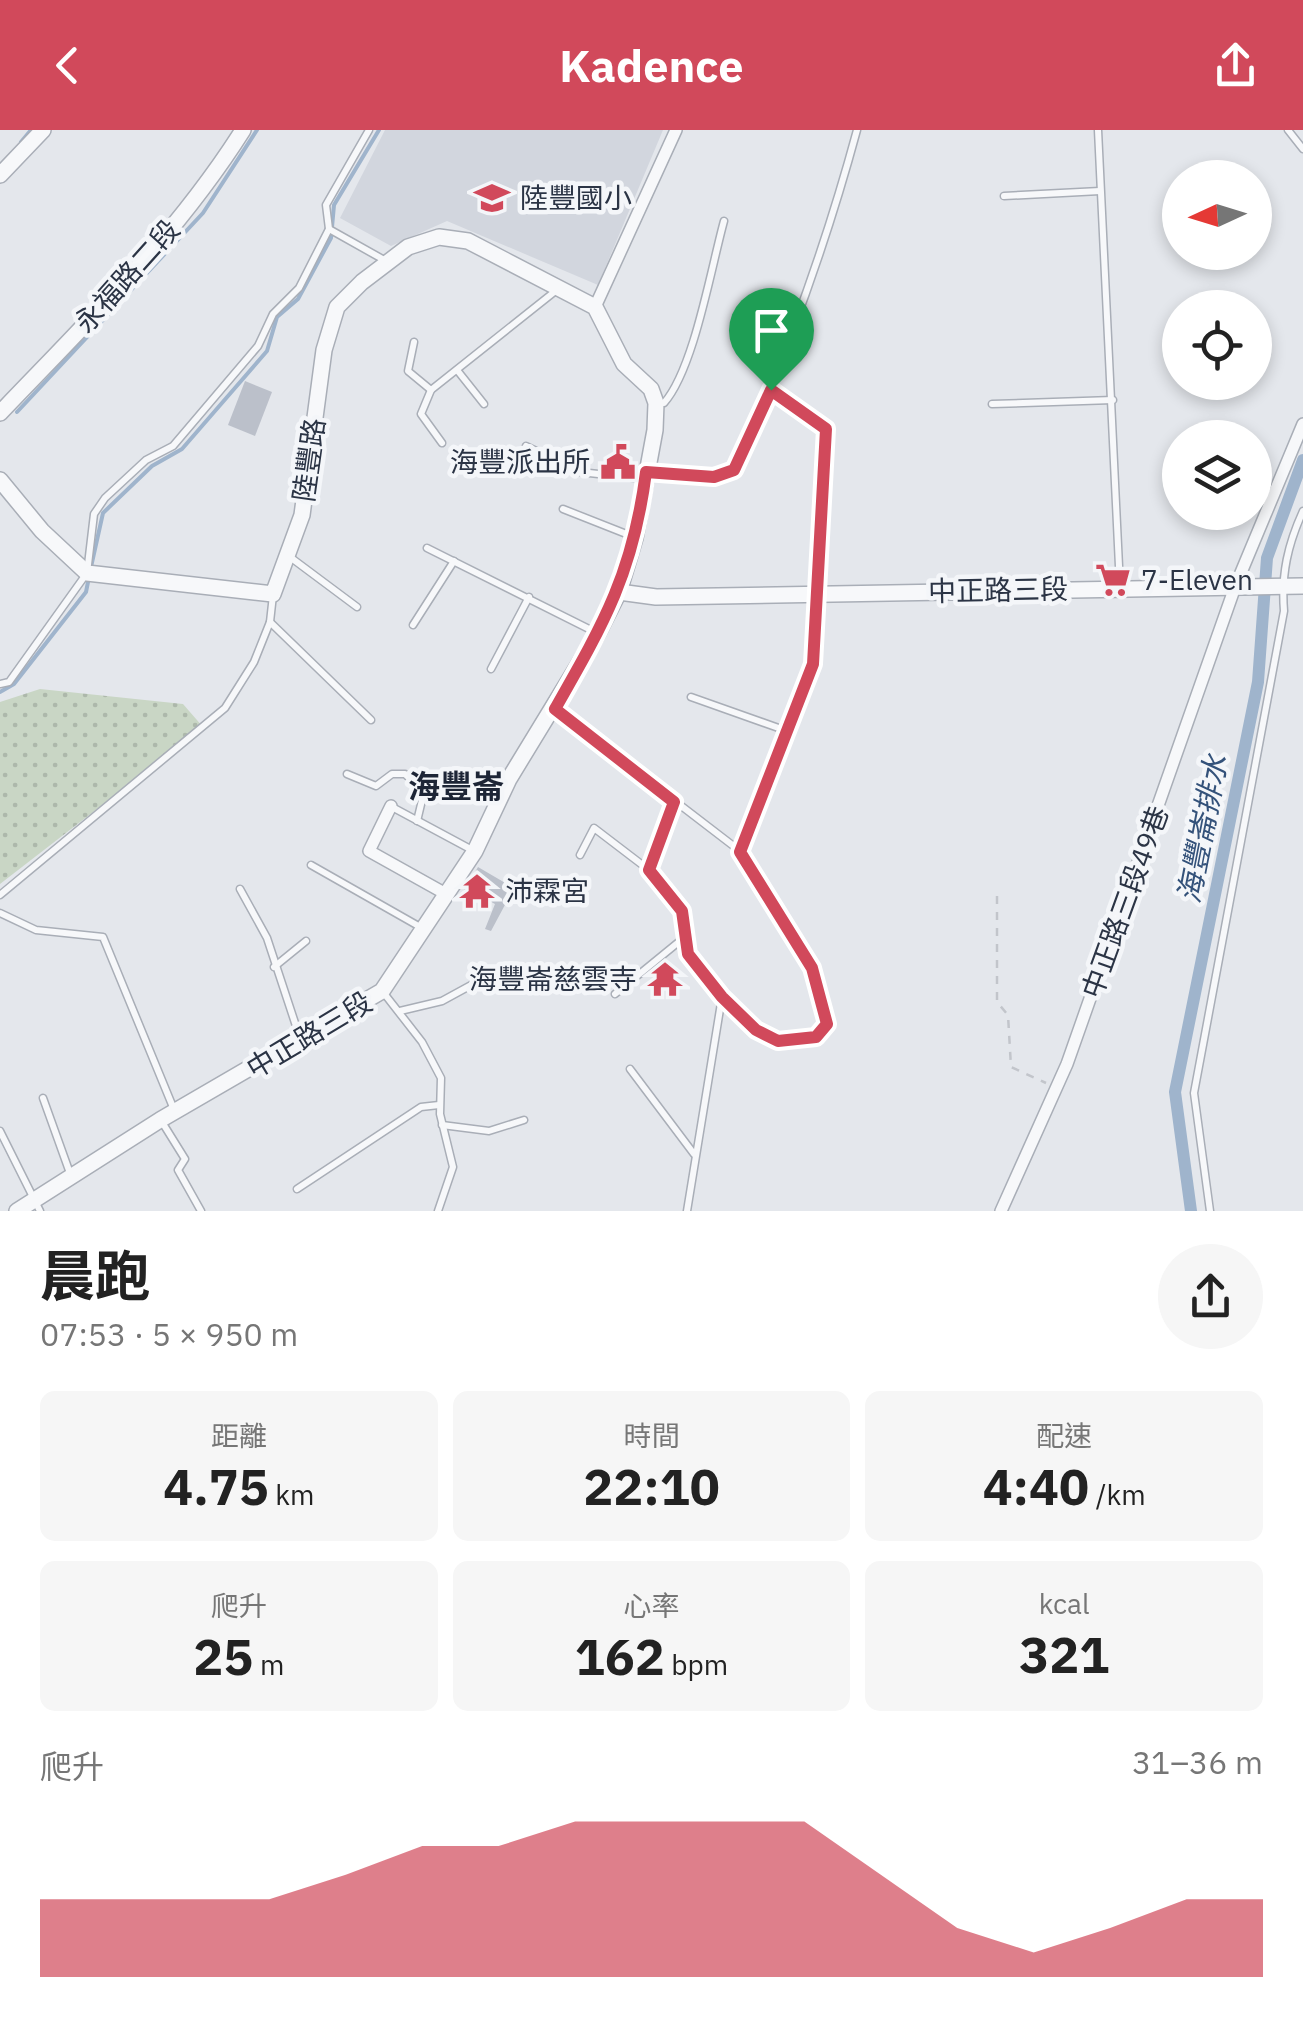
<!DOCTYPE html>
<html lang="zh-TW">
<meta charset="utf-8">
<style>
:root{--surface:#fff;--page:#f6f6f6;--text:#222;--muted:#767676;--accent:#d1495b}
body{margin:0;font-family:"IBM Plex Sans","Noto Sans TC",sans-serif;background:var(--page);color:var(--text);height:100vh;display:flex;flex-direction:column;font-size:38px;white-space:nowrap}
*{box-sizing:border-box;margin:0}
p{font-size:32px;color:var(--muted)}
.icon{flex:none;width:55px;height:55px;fill:none;stroke:currentColor;stroke-width:2;stroke-linecap:round;stroke-linejoin:round}
.map{position:relative;height:1081px;overflow:hidden}
.side{display:flex;flex-direction:column;background:var(--surface);flex:1}
.side>*{flex:none}
.needle{width:65px;rotate:266deg}
.tools{position:absolute;left:1162px;top:30px;display:grid;gap:20px}
.tools a{display:grid;place-items:center;width:110px;height:110px;border-radius:50%;background:var(--surface);box-shadow:0 5px 15px #0003;font-size:50px}
.pin{position:absolute;display:grid;place-items:center;width:85px;height:85px;color:#fff;margin:-102px -42px;border-radius:50% 50% 50% 0;rotate:-45deg;box-shadow:0 0 10px #0007}
.pin .icon{rotate:45deg}
.round{display:grid;place-items:center;flex:none;width:105px;height:105px;border-radius:52px;background:var(--page)}
.overview{display:flex;align-items:center;justify-content:space-between;height:170px;padding:0 40px}
h1{font-size:55px;font-weight:700;line-height:75px}
.figures{display:grid;grid-template-columns:repeat(3,1fr);gap:15px;height:170px;padding:10px 40px}
.figures div{display:grid;align-content:center;border-radius:15px;background:var(--page);text-align:center}
.figures b{font-size:50px;font-weight:700}
.figures small{font-size:28px;font-weight:400}
.figures p{font-size:28px}
.chart{height:280px;padding:20px 40px}
.chart p{display:flex;justify-content:space-between}
.chart svg{width:100%;height:180px;margin-top:10px;fill:var(--accent);opacity:.7}
header{display:flex;justify-content:space-between;align-items:center;height:130px;padding:0 40px;background:var(--accent);color:#fff;font-size:45px;font-weight:700}
.map>svg:first-child{display:block}
.built{fill:#d2d6de}
.park{fill:url(#park-dots)}
.lines{fill:none;stroke-linecap:round;stroke-linejoin:round}
.stream{stroke:#9fb4cc;stroke-width:4}
.canal{stroke:#9fb4cc;stroke-width:12}
.building{fill:#bbc0ca}
.service-casing{stroke:#a9aeb7;stroke-width:9}
.minor-casing{stroke:#a9aeb7;stroke-width:14}
.tertiary-casing{stroke:#a9aeb7;stroke-width:18}
.path{stroke:#c2c5cb;stroke-width:2.5;stroke-dasharray:8 8;stroke-linecap:butt}
.service{stroke:#f7f8fa;stroke-width:6}
.minor{stroke:#f7f8fa;stroke-width:11}
.tertiary{stroke:#f7f8fa;stroke-width:15}
.route-casing{stroke:#fff;stroke-width:20}
.route{stroke:#d1495b;stroke-width:12}
.labels{text-anchor:middle;stroke-width:9;stroke-linejoin:round;paint-order:stroke}
.poi-label{font-size:28px;fill:#2b3445;stroke:#f4f6f9;text-anchor:start}
.street-label{font-size:28px;fill:#2b3445;stroke:#f4f6f9}
.water-label{font-size:30px;font-style:italic;fill:#34527a;stroke:#f4f6f9}
.quarter-label{font-size:32px;font-weight:bold;fill:#1d2536;stroke:#f4f6f9}
</style>
<header><svg class="icon" aria-label="back" viewBox="0 0 24 24"><path d="M15 5l-7 7 7 7"/></svg>Kadence<svg class="icon" aria-label="share" viewBox="0 0 24 24"><path d="M12 15V3M7 8l5-5 5 5M5 13v7h14v-7"/></svg></header>
<div class="map">
<svg width="1303" height="1081" viewBox="0 0 1303 1081">
<defs>
<pattern id="park-dots" width="8" height="8" patternUnits="userSpaceOnUse" patternTransform="scale(2.5)"><rect width="8" height="8" fill="#c9d6c5"/><path d="M2 2h.1M6 6h.1" fill="none" stroke="#adb8ab" stroke-width="1.8" stroke-linecap="round"/></pattern>
</defs>
<rect width="100%" height="100%" fill="#e4e7ec"/>
<polygon class="built" points="385,0 663,0 598,155 447,91 391,116 340,88"/>
<polygon class="park" points="40,559 183,574 203,597 0,754 0,572"/>
<g class="lines">
<g class="stream">
<polyline points="21,12 31,0"/>
<polyline points="17,282 203,83 257,0"/>
<polyline points="91,437 103,383 152,336 182,319 267,221 277,187 298,169 331,108 334,75 379,0"/>
<polyline points="0,562 14,554 86,462 89,447"/>
</g>
<polyline class="canal" points="1191,1081 1175,962 1258,552 1267,428 1303,330"/>
</g>
<g class="building">
<polygon points="245,251 272,262 255,306 228,295"/>
<polygon points="478,737 514,758 491,801 485,799 495,774 475,763 471,771 462,764"/>
</g>
<g class="lines">
<defs>
<g id="service">
<polyline points="1098,0 1120,457"/>
<polyline points="1288,0 1303,19"/>
<polyline points="1004,66 1100,61"/>
<polyline points="329,99 386,131"/>
<polyline points="414,212 408,241 431,260"/>
<polyline points="457,240 484,274"/>
<path d="M657 273H664C694 239 711 138 724 91"/>
<polyline points="992,274 1113,270"/>
<polyline points="442,313 421,284 431,260 558,159"/>
<polyline points="526,316 580,342 644,349"/>
<path d="M647 343 714 347 734 340C785 229 825 118 857 0"/>
<polyline points="563,379 634,407"/>
<polyline points="427,418 597,503"/>
<polyline points="290,427 357,477"/>
<polyline points="270,492 371,590"/>
<polyline points="413,495 454,431"/>
<polyline points="491,539 529,467"/>
<polyline points="0,554 9,552 87,443 94,384 105,368 146,330 173,316 258,216 273,184 299,158 329,99 326,75 369,0"/>
<polyline points="691,567 787,601"/>
<path d="M555 579 740 721 812 838 827 894 816 907C765 912 758 902 722 867"/>
<polyline points="347,644 376,656 392,644 405,644 424,662 417,691"/>
<polyline points="392,677 474,721"/>
<polyline points="740,721 813,534 825,299 771,260"/>
<polyline points="580,725 594,698 649,740 682,781 688,824 722,867 687,1081"/>
<polyline points="311,735 422,798"/>
<polyline points="649,740 674,673"/>
<polyline points="240,759 267,808 299,905"/>
<polyline points="0,765 225,578 254,532 270,492 273,465"/>
<polyline points="0,783 36,800 103,807 175,982"/>
<polyline points="274,837 306,811"/>
<polyline points="383,862 422,912 441,948 440,984 453,1037 438,1081"/>
<polyline points="615,864 686,806"/>
<polyline points="400,881 442,871 486,847"/>
<polyline points="630,939 694,1024"/>
<polyline points="43,968 71,1046"/>
<polyline points="162,992 185,1029 178,1040 201,1081"/>
<polyline points="442,995 489,1001 524,990"/>
<polyline points="0,1001 40,1081"/>
<polyline points="297,1059 421,977 439,975"/>
<path d="M1210 1081 1194 963 1284 481C1281 444 1288 414 1303 381"/>
</g>
<g id="minor">
<polyline points="595,177 676,0"/>
<polyline points="391,676 369,721 446,764"/>
<polyline points="1001,1081 1067,934 1235,457 1303,294"/>
</g>
<g id="tertiary">
<polyline points="0,45 43,0"/>
<path d="M0 283C86 193 176 106 243 0"/>
<polyline points="0,350 42,401 87,443 273,464 302,385 324,220 337,177 362,152 408,117 439,107 468,111 595,177 624,234 651,259 656,273 655,300 635,408 619,462 598,503 509,649 475,721 382,861 160,990 17,1081"/>
<polyline points="619,462 656,467 1303,456"/>
</g>
</defs>
<use href="#service" class="service-casing"/>
<use href="#minor" class="minor-casing"/>
<use href="#tertiary" class="tertiary-casing"/>
<polyline class="path" points="997,766 997,872 1008,885 1011,937 1046,953"/>
<use href="#service" class="service"/>
<use href="#minor" class="minor"/>
<use href="#tertiary" class="tertiary"/>
</g>
<g class="lines">
<defs>
<path id="route" d="M771 260 826 299 813 534 740 722 812 838 827 894 816 907 778 911 756 900 722 867 688 824 682 781 649 740 674 672 555 579C604 493 633 443 646 342L714 347 734 340Z"/>
</defs>
<use href="#route" class="route-casing"/>
<use href="#route" class="route"/>
</g>
<defs>
<symbol id="school-bare" viewBox="-9 -9 18 18"><path d="M0-5L7-2L0 1L-7-2ZM-4 1L0 2.5L4 1V4Q0 6-4 4Z" fill="#d1495b" stroke="#f4f6f9" stroke-width="2.5" paint-order="stroke"/></symbol>
<symbol id="civic-bare" viewBox="-9 -9 18 18"><path d="M-.6-6.5H3V-4.5H.6V-3L4-1V1h2V6H-6V1h2V-1L-.6-3ZM-1.2 2.5V6h2.4V2.5Z" fill="#d1495b" stroke="#f4f6f9" stroke-width="2.5" paint-order="stroke"/></symbol>
<symbol id="supermarket-bare" viewBox="-9 -9 18 18"><path d="M-6-5.5h2.5l.6 2H6L4.5 2H-2.5L-4.4-4H-6ZM-1.5 3.2a1.3 1.3 0 1 0 .1 0ZM3 3.2a1.3 1.3 0 1 0 .1 0Z" fill="#d1495b" stroke="#f4f6f9" stroke-width="2.5" paint-order="stroke"/></symbol>
<symbol id="temple-bare" viewBox="-9 -9 18 18"><path d="M0-6L5-2H3V0L6.5 2.5H4V6H1.5V3h-3V6H-4V2.5H-6.5L-3 0V-2H-5Z" fill="#d1495b" stroke="#f4f6f9" stroke-width="2.5" paint-order="stroke"/></symbol>
</defs>
<g fill-rule="evenodd">
<use href="#school-bare" x="467" y="43" width="50" height="50"/>
<use href="#civic-bare" x="593" y="307" width="50" height="50"/>
<use href="#supermarket-bare" x="1088" y="425" width="50" height="50"/>
<use href="#temple-bare" x="452" y="736" width="50" height="50"/>
<use href="#temple-bare" x="640" y="824" width="50" height="50"/>
</g>
<g class="labels">
<g class="poi-label">
<text x="520" y="78">陸豐國小</text>
<text x="590" y="342" text-anchor="end">海豐派出所</text>
<text x="1141" y="460">7-Eleven</text>
<text x="505" y="771">沛霖宮</text>
<text x="637" y="859" text-anchor="end">海豐崙慈雲寺</text>
</g>
<g class="street-label">
<text transform="translate(127 146) rotate(-48)" y="10">永福路二段</text>
<text transform="translate(309 330) rotate(-82)" y="10">陸豐路</text>
<text transform="translate(998 460) rotate(-1)" y="10">中正路三段</text>
<text transform="translate(1125 772) rotate(-70)" y="10">中正路三段49巷</text>
<text transform="translate(309 905) rotate(-31)" y="10">中正路三段</text>
</g>
<g class="water-label">
<text transform="translate(1203 699) rotate(-79)" y="10">海豐崙排水</text>
</g>
<g class="quarter-label">
<text x="456" y="668">海豐崙</text>
</g>
</g>
</svg>
<div class="tools">
<a><svg class="needle" viewBox="-14 -14 28 28"><path d="M0-13l5 13h-10z" fill="#e53935"/><path d="M0 13l5-13h-10z" fill="#767676"/></svg></a>
<a><svg class="icon" aria-label="locate" viewBox="0 0 24 24"><circle cx="12" cy="12" r="6"/><path d="M12 2v4M12 18v4M2 12h4M18 12h4"/></svg></a>
<a><svg class="icon" aria-label="layers" viewBox="0 0 24 24"><path d="M12 4l9 5-9 5-9-5zM3 14l9 5 9-5"/></svg></a>
</div>
<div class="pin" style="left:771px;top:260px;background:#1e9e55"><svg class="icon" aria-label="arrive" viewBox="0 0 24 24"><path d="M6 21V4h12l-3 4 3 4H6"/></svg></div>
</div>
<section class="side">
<div class="overview"><div><h1>晨跑</h1><p>07:53 · 5 × 950 m</p></div><a class="round"><svg class="icon" aria-label="share" viewBox="0 0 24 24"><path d="M12 15V3M7 8l5-5 5 5M5 13v7h14v-7"/></svg></a></div>
<div class="figures">
<div><p>距離</p><b>4.75<small> km</small></b></div>
<div><p>時間</p><b>22:10</b></div>
<div><p>配速</p><b>4:40<small> /km</small></b></div>
</div>
<div class="figures">
<div><p>爬升</p><b>25<small> m</small></b></div>
<div><p>心率</p><b>162<small> bpm</small></b></div>
<div><p>kcal</p><b>321</b></div>
</div>
<div class="chart"><p><span>爬升</span>31–36 m</p>
<svg viewBox="0 0 160 44" preserveAspectRatio="none"><path d="M0 44V25L10 25L20 25L30 25L40 19L50 12L60 12L70 6L80 6L90 6L100 6L110 19L120 32L130 38L140 32L150 25L160 25V44z"/></svg>
</div>
</section>
